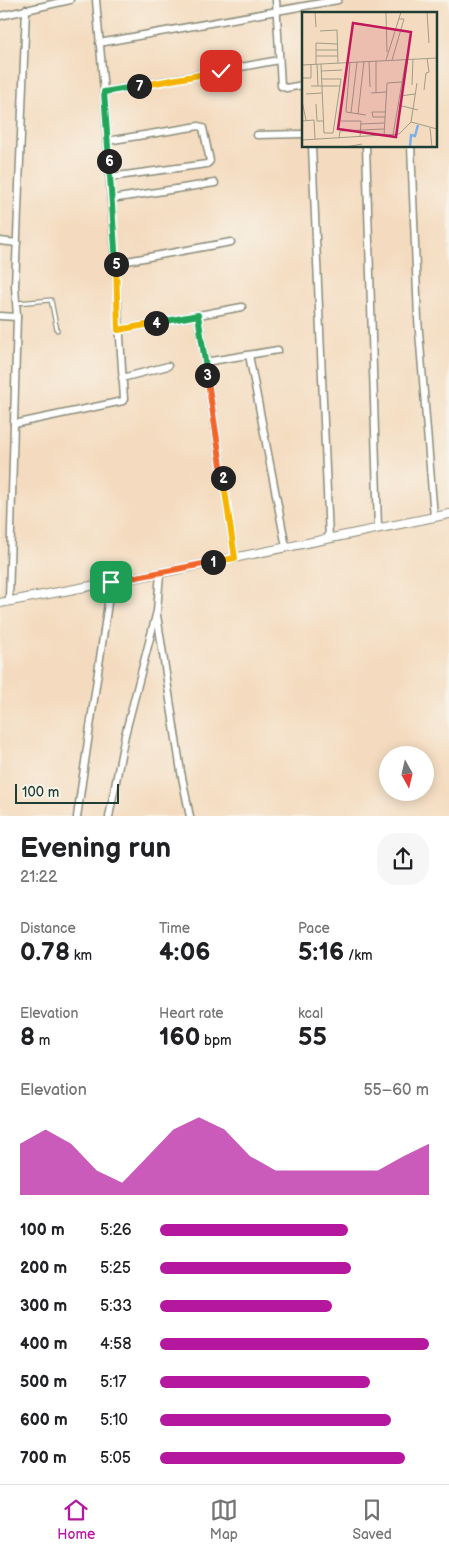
<!DOCTYPE html>
<meta charset="utf-8">
<style>
:root{--surface:#fff;--page:#f6f6f6;--text:#202124;--muted:#757577;--line:#e0e0e0;--accent:#b5179e}
body{margin:0;font-family:"Balsamiq Sans",sans-serif;background:var(--page);color:var(--text);height:100vh;display:flex;flex-direction:column;font-size:19px;white-space:nowrap}
*{box-sizing:border-box;margin:0}
p{font-size:16px;color:var(--muted)}
.icon{flex:none;width:28px;height:28px;fill:none;stroke:currentColor;stroke-width:2;stroke-linecap:round;stroke-linejoin:round}
.map{position:relative;height:816px;overflow:hidden}
.panel{display:flex;flex-direction:column;background:var(--surface);flex:1}
.panel>*{flex:none}
.needle{width:32px;rotate:172deg}
.controls{position:absolute;left:379px;top:746px;display:grid;gap:10px}
.controls a{display:grid;place-items:center;width:55px;height:55px;border-radius:50%;background:var(--surface);box-shadow:0 2px 12px #0003;font-size:25px}
.scale{position:absolute;left:15px;bottom:12px;width:104px;box-sizing:border-box;padding-left:5px;border:2px solid #1f3d34;border-top:0;font-size:14px;line-height:18px;white-space:nowrap;color:#1f3d34;-webkit-text-stroke:4px #f7f3e8;paint-order:stroke}
.pin{position:absolute;display:grid;place-items:center;width:42px;height:42px;color:#fff;margin:-21px;border-radius:10px;box-shadow:0 2px 8px #0006}
.km{position:absolute;width:25px;height:25px;margin:-12px;border-radius:50%;background:#222;color:#fff;font-size:14px;line-height:25px;text-align:center}
.round{display:grid;place-items:center;flex:none;width:52px;height:52px;border-radius:20px;background:var(--page)}
.summary{display:flex;align-items:center;justify-content:space-between;height:85px;padding:0 20px}
h1{font-size:28px;font-weight:600;line-height:38px}
.figures{display:grid;grid-template-columns:repeat(3,1fr);gap:8px;height:85px;padding:5px 20px}
.figures div{display:grid;align-content:center}
.figures b{font-size:25px;font-weight:600}
.figures small{font-size:14px;font-weight:400}
.figures p{font-size:14px}
.chart{height:140px;padding:10px 20px}
.chart p{display:flex;justify-content:space-between}
.chart svg{width:100%;height:90px;margin-top:5px;fill:var(--accent);opacity:.7}
ul{padding:0 20px;list-style:none;font-size:16px}
li{display:grid;grid-template-columns:80px 60px 1fr;align-items:center;height:38px}
li i{height:12px;border-radius:6px;background:var(--accent)}
.tabs{display:flex;justify-content:space-around;align-items:center;height:70px;border-top:1px solid var(--line);background:var(--surface);font-size:14px;color:var(--muted)}
.tabs a{display:grid;justify-items:center;gap:2px}
.tabs .active{color:var(--accent)}
.map>svg:first-child{display:block}
.lines{fill:none;stroke-linecap:round;stroke-linejoin:round}
.service-casing{stroke:#8a8c7a;stroke-width:5.5}
.minor-casing{stroke:#8a8c7a;stroke-width:9}
.tertiary-casing{stroke:#8a8c7a;stroke-width:10}
.service{stroke:#fff;stroke-width:3}
.minor{stroke:#fff;stroke-width:6}
.tertiary{stroke:#fff;stroke-width:8}
.split-1-casing{stroke:#fff;stroke-width:10}
.split-2-casing{stroke:#fff;stroke-width:10}
.split-3-casing{stroke:#fff;stroke-width:10}
.split-4-casing{stroke:#fff;stroke-width:10}
.split-5-casing{stroke:#fff;stroke-width:10}
.split-6-casing{stroke:#fff;stroke-width:10}
.split-7-casing{stroke:#fff;stroke-width:10}
.split-8-casing{stroke:#fff;stroke-width:10}
.split-1{stroke:#f0652b;stroke-width:6}
.split-2{stroke:#f5b400;stroke-width:6}
.split-3{stroke:#f0652b;stroke-width:6}
.split-4{stroke:#22a559;stroke-width:6}
.split-5{stroke:#f5b400;stroke-width:6}
.split-6{stroke:#22a559;stroke-width:6}
.split-7{stroke:#22a559;stroke-width:6}
.split-8{stroke:#f5b400;stroke-width:6}
.inset-river{fill:none;stroke:#7cb0e9;stroke-width:2.5}
.inset-road{fill:none;stroke:#9f9c87;stroke-width:1}
.view{fill:#c2185b;fill-opacity:0.15;stroke:#c2185b;stroke-width:2.5}
.inset-edge{fill:none;stroke:#1f3d34;stroke-width:2.5}
</style>
<div class="map">
<svg width="449" height="817" viewBox="0 0 449 817">
<rect width="100%" height="100%" fill="#f7f3e8"/>
<filter id="ink" filterUnits="userSpaceOnUse"><feTurbulence type="fractalNoise" baseFrequency=".02" numOctaves="2"/><feDisplacementMap in="SourceGraphic" scale="10" xChannelSelector="R" yChannelSelector="G"/><feConvolveMatrix kernelMatrix="1 2 1 2 8 2 1 2 1" color-interpolation-filters="sRGB"/></filter>
<filter id="wash" filterUnits="userSpaceOnUse"><feTurbulence type="fractalNoise" baseFrequency=".0096" numOctaves="4" result="noise"/><feDisplacementMap in="SourceGraphic" scale="20" xChannelSelector="R" yChannelSelector="G"/><feGaussianBlur stdDeviation="1.12" result="paint"/><feColorMatrix in="noise" values="0 0 0 0 0 0 0 0 0 0 0 0 0 0 0 0 0 1.4 0 .05"/><feComposite in="paint" operator="in"/></filter>
<g filter="url(#wash)">
<rect width="100%" height="100%" fill="#f4dbbf"/>
</g>
<g filter="url(#ink)">
<g class="lines">
<defs>
<polyline id="service" points="17,303 51,300 57,330"/>
<g id="minor">
<polyline points="276,0 281,86 286,88 303,85"/>
<polyline points="0,16 70,0"/>
<polyline points="99,43 338,0"/>
<polyline points="104,92 279,60"/>
<polyline points="257,135 303,134"/>
<polyline points="107,141 199,126 203,128 210,161 207,164 110,177"/>
<polyline points="312,146 329,538"/>
<polyline points="366,146 378,528"/>
<polyline points="411,146 418,319 434,517"/>
<polyline points="111,199 215,183"/>
<polyline points="0,241 17,243"/>
<polyline points="116,263 231,242"/>
<polyline points="198,315 235,558"/>
<polyline points="0,316 17,317"/>
<polyline points="118,330 242,307"/>
<polyline points="249,355 286,547"/>
<polyline points="205,362 278,350"/>
<polyline points="122,378 168,366"/>
<polyline points="14,424 123,401 124,399 104,92 96,0"/>
<polyline points="9,601 17,317 15,286 26,9"/>
<polyline points="157,615 181,772 190,817"/>
<polyline points="77,817 111,582"/>
<polyline points="109,817 125,735 157,611 160,573"/>
</g>
<polyline id="tertiary" points="0,603 160,573 449,514"/>
</defs>
<use href="#service" class="service-casing"/>
<use href="#minor" class="minor-casing"/>
<use href="#tertiary" class="tertiary-casing"/>
<use href="#service" class="service"/>
<use href="#minor" class="minor"/>
<use href="#tertiary" class="tertiary"/>
</g>
</g>
<g class="lines" filter="url(#ink)">
<defs>
<polyline id="split-1" points="111,582 213,562"/>
<polyline id="split-2" points="213,562 235,558 223,478"/>
<polyline id="split-3" points="207,375 223,478"/>
<polyline id="split-4" points="156,323 198,315 207,375"/>
<polyline id="split-5" points="116,264 118,330 156,323"/>
<polyline id="split-6" points="109,161 116,264"/>
<polyline id="split-7" points="109,161 104,92 139,86"/>
<polyline id="split-8" points="139,86 221,71"/>
</defs>
<use href="#split-1" class="split-1-casing"/>
<use href="#split-2" class="split-2-casing"/>
<use href="#split-3" class="split-3-casing"/>
<use href="#split-4" class="split-4-casing"/>
<use href="#split-5" class="split-5-casing"/>
<use href="#split-6" class="split-6-casing"/>
<use href="#split-7" class="split-7-casing"/>
<use href="#split-8" class="split-8-casing"/>
<use href="#split-1" class="split-1"/>
<use href="#split-2" class="split-2"/>
<use href="#split-3" class="split-3"/>
<use href="#split-4" class="split-4"/>
<use href="#split-5" class="split-5"/>
<use href="#split-6" class="split-6"/>
<use href="#split-7" class="split-7"/>
<use href="#split-8" class="split-8"/>
</g>
<g transform="translate(302 12)">
<rect width="135" height="135" fill="#f4dbbf"/>
<path class="inset-river" d="M108 135 109 123 113 124 116 113"/>
<path class="inset-road" d="M13 0 14 15M84 0 85 40M125 0 127 31M18 19 35 18 36 51M14 38H35M14 44H36M84 48 99 0M90 48 102 7H97M67 49 68 75M74 49V81M48 50 44 100 64 103M14 52V31L35 32M15 52 16 74M19 52 22 121H31L39 67H20M0 53 135 46M19 59 40 58M0 66H9V52M110 73 111 47M9 74H38M122 78 124 61 127 60 125 46M69 81 85 80M4 82 20 81M98 84 113 82M0 89 4 108M14 92 15 109H21M96 93 116 98M49 101 55 50M56 102 62 49M83 105H71L70 100H83M0 109 12 108 13 127M39 109H59L58 125M109 110 135 117M59 112 82 111M128 116 130 135M91 123 104 47M82 124 85 71 100 70M37 126 38 119 82 117M0 128 97 122 109 110 115 71M44 135 60 132"/>
<path class="view" d="M51 11 109 20 94 125 36 117Z"/>
<rect width="135" height="135" class="inset-edge"/>
</g>
</svg>
<div class="controls">
<a><svg class="needle" viewBox="-14 -14 28 28"><path d="M0-13l5 13h-10z" fill="#e53935"/><path d="M0 13l5-13h-10z" fill="#757577"/></svg></a>
</div>
<div class="scale">100 m</div>
<div class="pin" style="left:111px;top:582px;background:#1e9e55"><svg class="icon" aria-label="arrive" viewBox="0 0 24 24"><path d="M6 21V4h12l-3 4 3 4H6"/></svg></div>
<div class="pin" style="left:221px;top:71px;background:#d93025"><svg class="icon" aria-label="check" viewBox="0 0 24 24"><path d="M5 12l5 5 9-10"/></svg></div>
<b class="km" style="left:213px;top:562px">1</b>
<b class="km" style="left:223px;top:478px">2</b>
<b class="km" style="left:207px;top:375px">3</b>
<b class="km" style="left:156px;top:323px">4</b>
<b class="km" style="left:116px;top:264px">5</b>
<b class="km" style="left:109px;top:161px">6</b>
<b class="km" style="left:139px;top:86px">7</b>
</div>
<section class="panel">
<div class="summary"><div><h1>Evening run</h1><p>21:22</p></div><a class="round"><svg class="icon" aria-label="share" viewBox="0 0 24 24"><path d="M12 15V3M7 8l5-5 5 5M5 13v7h14v-7"/></svg></a></div>
<div class="figures">
<div><p>Distance</p><b>0.78<small> km</small></b></div>
<div><p>Time</p><b>4:06</b></div>
<div><p>Pace</p><b>5:16<small> /km</small></b></div>
</div>
<div class="figures">
<div><p>Elevation</p><b>8<small> m</small></b></div>
<div><p>Heart rate</p><b>160<small> bpm</small></b></div>
<div><p>kcal</p><b>55</b></div>
</div>
<div class="chart"><p><span>Elevation</span>55–60 m</p>
<svg viewBox="0 0 160 44" preserveAspectRatio="none"><path d="M0 44V19L10 12L20 19L30 32L40 38L50 25L60 12L70 6L80 12L90 25L100 32L110 32L120 32L130 32L140 32L150 25L160 19V44z"/></svg>
</div>
<ul>
<li><b>100 m</b>5:26<i style="width:70%"></i></li>
<li><b>200 m</b>5:25<i style="width:71%"></i></li>
<li><b>300 m</b>5:33<i style="width:64%"></i></li>
<li><b>400 m</b>4:58<i style="width:100%"></i></li>
<li><b>500 m</b>5:17<i style="width:78%"></i></li>
<li><b>600 m</b>5:10<i style="width:86%"></i></li>
<li><b>700 m</b>5:05<i style="width:91%"></i></li>
</ul>
</section>
<nav class="tabs">
<a class="active"><svg class="icon" aria-label="home" viewBox="0 0 24 24"><path d="M3 11l9-7 9 7M6 9v11h12V9"/></svg>Home</a>
<a><svg class="icon" aria-label="map" viewBox="0 0 24 24"><path d="M3 6l6-2 6 2 6-2v14l-6 2-6-2-6 2zM9 4v14M15 6v14"/></svg>Map</a>
<a><svg class="icon" aria-label="saved" viewBox="0 0 24 24"><path d="M7 4h10v16l-5-4-5 4z"/></svg>Saved</a>
</nav>
